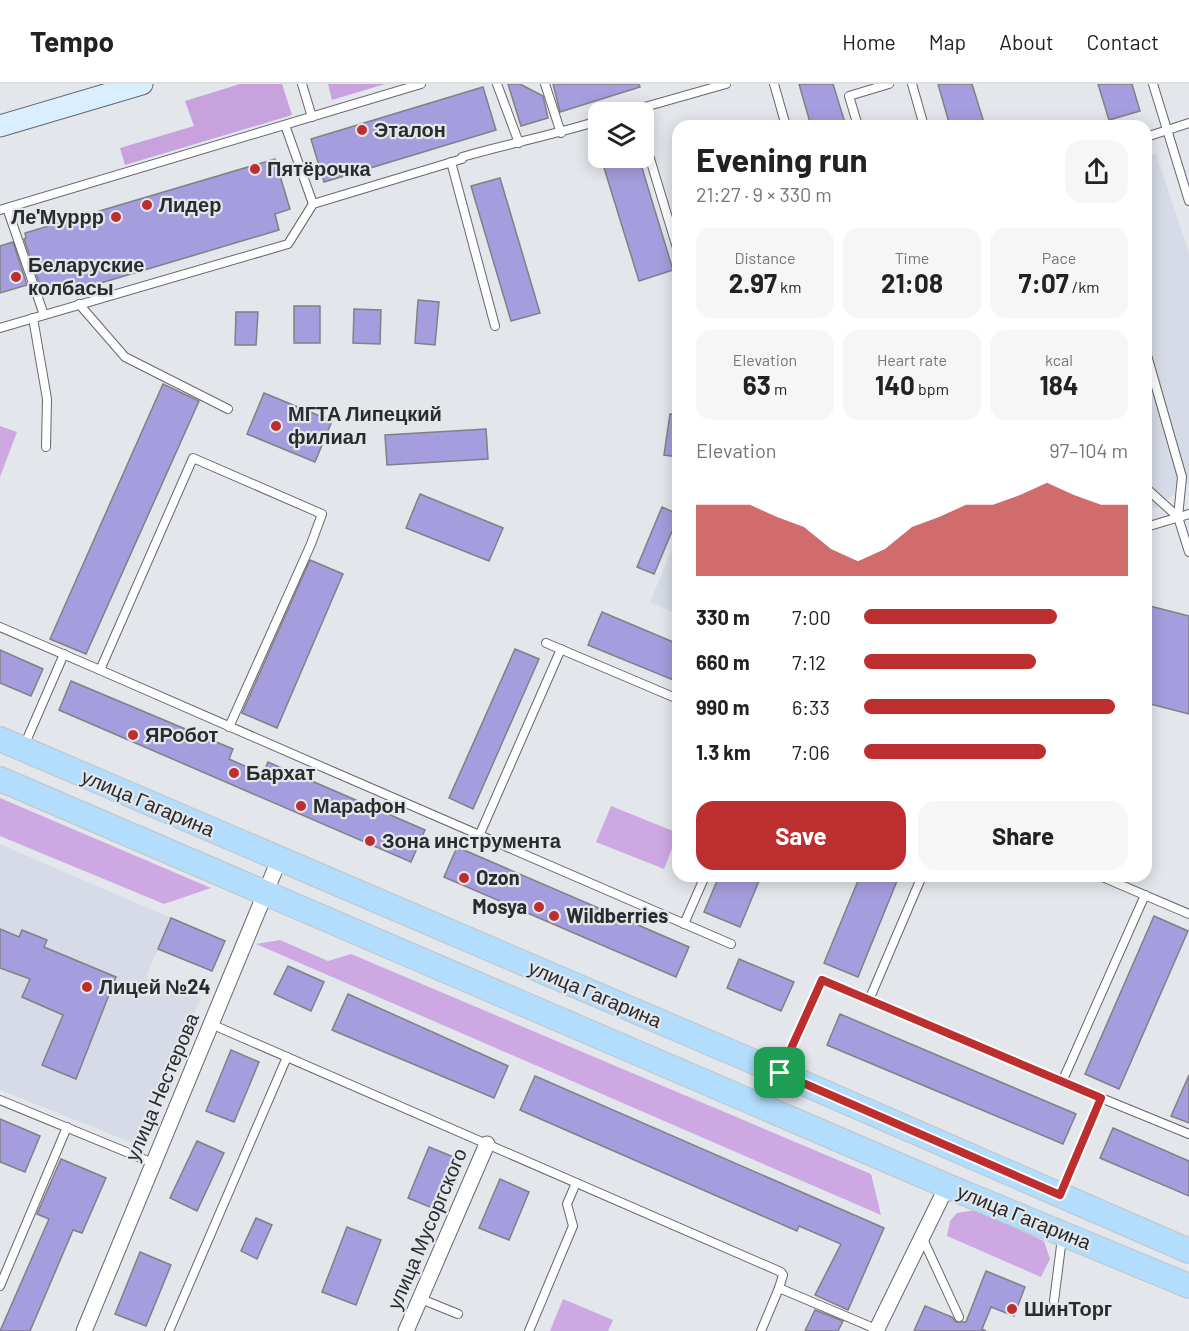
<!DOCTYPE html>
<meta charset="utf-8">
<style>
:root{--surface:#fff;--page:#f6f6f6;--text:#222;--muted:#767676;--line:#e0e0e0;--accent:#bd2e2f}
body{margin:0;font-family:Barlow,sans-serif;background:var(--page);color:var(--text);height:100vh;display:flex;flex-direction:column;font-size:22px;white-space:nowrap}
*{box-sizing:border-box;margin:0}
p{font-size:20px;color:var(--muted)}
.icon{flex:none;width:33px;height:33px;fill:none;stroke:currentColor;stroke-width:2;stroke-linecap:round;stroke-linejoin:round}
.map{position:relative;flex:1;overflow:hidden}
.drawer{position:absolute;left:672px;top:36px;width:480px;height:762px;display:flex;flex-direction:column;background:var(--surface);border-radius:18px;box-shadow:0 3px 15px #0003}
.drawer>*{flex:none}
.tools{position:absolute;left:588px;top:18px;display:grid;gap:12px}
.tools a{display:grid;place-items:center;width:66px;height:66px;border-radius:12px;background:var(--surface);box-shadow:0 3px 15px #0003;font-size:30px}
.pin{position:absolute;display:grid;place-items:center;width:51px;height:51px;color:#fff;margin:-26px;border-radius:12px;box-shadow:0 3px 9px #0006}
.round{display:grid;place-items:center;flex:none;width:63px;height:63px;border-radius:18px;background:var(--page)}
.headline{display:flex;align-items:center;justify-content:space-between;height:102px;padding:0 24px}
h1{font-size:33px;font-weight:700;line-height:45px}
.metrics{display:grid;grid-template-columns:repeat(3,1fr);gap:9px;height:102px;padding:6px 24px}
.metrics div{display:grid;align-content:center;border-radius:15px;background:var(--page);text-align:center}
.metrics b{font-size:26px;font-weight:700}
.metrics small{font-size:16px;font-weight:400}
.metrics p{font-size:16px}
.chart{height:168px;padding:12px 24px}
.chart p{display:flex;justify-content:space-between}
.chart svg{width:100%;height:108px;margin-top:6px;fill:var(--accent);opacity:.7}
.cta{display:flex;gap:12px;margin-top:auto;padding:12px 24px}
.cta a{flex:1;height:69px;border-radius:18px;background:var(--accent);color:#fff;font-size:24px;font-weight:700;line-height:69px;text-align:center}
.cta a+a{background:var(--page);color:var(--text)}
ul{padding:0 24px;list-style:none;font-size:20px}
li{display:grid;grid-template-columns:96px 72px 1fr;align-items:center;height:45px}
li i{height:15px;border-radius:8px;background:var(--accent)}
header{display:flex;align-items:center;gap:36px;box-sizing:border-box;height:84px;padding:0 30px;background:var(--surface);border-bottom:2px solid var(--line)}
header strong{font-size:28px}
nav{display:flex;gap:33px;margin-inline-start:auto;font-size:21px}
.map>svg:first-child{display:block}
.built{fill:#d6dbe7}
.green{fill:#cea8e3}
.forest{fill:#c8a2dd}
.building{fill:#a59ddd;stroke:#818085;stroke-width:1.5}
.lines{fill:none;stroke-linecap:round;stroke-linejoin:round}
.lane-casing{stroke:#65676b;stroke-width:10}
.street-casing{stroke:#65676b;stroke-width:17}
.secondary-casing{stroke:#65676b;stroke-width:23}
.primary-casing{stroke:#c3c4c4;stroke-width:26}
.lane{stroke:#fff;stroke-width:8}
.street{stroke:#fff;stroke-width:15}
.secondary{stroke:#d9eefe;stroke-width:21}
.primary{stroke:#b3ddfc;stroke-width:24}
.route-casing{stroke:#fff;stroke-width:12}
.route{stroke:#bd2e2f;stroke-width:8}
.poi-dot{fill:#bd2e2f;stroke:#e3e6eb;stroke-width:2}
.labels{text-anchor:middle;stroke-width:4.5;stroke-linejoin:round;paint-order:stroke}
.poi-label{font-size:20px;font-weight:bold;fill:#2a2b2d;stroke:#e3e6eb;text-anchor:start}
.street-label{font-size:20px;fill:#2a2b2d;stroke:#e3e6eb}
</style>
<header>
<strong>Tempo</strong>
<nav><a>Home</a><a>Map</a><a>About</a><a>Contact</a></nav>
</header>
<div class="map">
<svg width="1189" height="1247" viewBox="0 0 1189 1247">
<rect width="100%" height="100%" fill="#e3e6eb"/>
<g class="built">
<polygon points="1156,69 1189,169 1189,399 1157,423 1146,426 1146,72"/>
<polygon points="678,451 678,531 650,518"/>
<polygon points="0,760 171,834 146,893 201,914 138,1061 0,1006"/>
</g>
<g class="green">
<polygon points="0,342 17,348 0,393"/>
<polygon points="0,714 211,804 164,820 0,752"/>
<polygon points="611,722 678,749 664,785 596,758"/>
<polygon points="280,856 328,877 351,870 871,1090 881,1131 256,860"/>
<polygon points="976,1126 1044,1157 1050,1175 1041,1193 947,1152 950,1137 957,1129"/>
<polygon points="563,1215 613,1236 608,1247 550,1247"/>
</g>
<g class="forest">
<polygon points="240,0 282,0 292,31 125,81 120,64 194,42 185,17"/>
<polygon points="328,0 385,0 332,16"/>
</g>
<g class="building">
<polygon points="508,0 520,0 543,12 548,34 521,42"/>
<polygon points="553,0 639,0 640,3 560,28"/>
<polygon points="799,0 833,0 846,42 811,42"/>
<polygon points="938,0 972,0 985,42 950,42"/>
<polygon points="1098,0 1132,0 1140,27 1109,36"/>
<polygon points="483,3 496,46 324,98 311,55"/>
<polygon points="601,74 639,74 673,186 639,197"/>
<polygon points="275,75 290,125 275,130 279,146 57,212 54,203 42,207 24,155 26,154 25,149"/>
<polygon points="500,94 540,229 511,237 471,102"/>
<polygon points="13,158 27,201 0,209 0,162"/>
<polygon points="418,216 439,218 435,261 415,259"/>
<rect x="294" y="222" width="26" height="37"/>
<polygon points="354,225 381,226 380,260 353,259"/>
<polygon points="236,228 258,228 256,261 235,261"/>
<polygon points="163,300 199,317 86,570 50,555"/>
<polygon points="264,309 332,337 315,378 247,350"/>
<polygon points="670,330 678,331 678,373 664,371"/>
<polygon points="486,345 488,375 387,381 385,351"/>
<polygon points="420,410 503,444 489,477 406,444"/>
<polygon points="662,423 678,430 678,433 654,490 637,483"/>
<polygon points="310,476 343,490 277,644 242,629"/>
<polygon points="1146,521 1189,532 1189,630 1146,619"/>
<polygon points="602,528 678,560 678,598 588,561"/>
<polygon points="515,565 539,575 473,725 449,714"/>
<polygon points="0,566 43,585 31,612 0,599"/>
<polygon points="71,597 233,665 229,675 263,690 268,678 425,746 411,778 59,626"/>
<polygon points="457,763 689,863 676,893 444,793"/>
<polygon points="719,792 761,792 740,843 704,828"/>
<polygon points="860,792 899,792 858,893 824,879"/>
<polygon points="1154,832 1188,847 1119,1005 1085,990"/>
<polygon points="171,834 225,857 212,887 158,865"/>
<polygon points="0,845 19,853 22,846 47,856 44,863 116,893 76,995 42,981 63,931 22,913 30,895 0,884"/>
<polygon points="739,875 794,898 781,927 727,904"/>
<polygon points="288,882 324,898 311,927 274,910"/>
<polygon points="348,910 508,982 494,1014 332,946"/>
<polygon points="840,930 1076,1030 1063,1060 827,961"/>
<polygon points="231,966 259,978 234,1038 206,1027"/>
<polygon points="1189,991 1189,1039 1171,1032"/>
<polygon points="535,992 884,1144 848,1226 815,1211 841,1160 799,1142 797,1147 520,1026"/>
<polygon points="0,1035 40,1052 25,1088 0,1078"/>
<polygon points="1113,1044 1189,1077 1189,1112 1100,1074"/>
<polygon points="197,1057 224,1069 197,1127 170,1114"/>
<polygon points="429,1063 456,1074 435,1125 408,1114"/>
<polygon points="61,1075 106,1094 82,1149 73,1146 30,1247 0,1247 49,1135 37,1130"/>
<polygon points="500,1095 529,1108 509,1156 479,1144"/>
<polygon points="256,1134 272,1141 257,1175 241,1167"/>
<polygon points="347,1143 381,1156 356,1221 322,1208"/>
<polygon points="140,1168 171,1181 146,1242 115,1230"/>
<polygon points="986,1187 1025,1203 1014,1232 991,1223 982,1245 986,1247 914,1247 925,1222 952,1233 956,1238 966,1238"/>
<polygon points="815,1226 843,1237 838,1247 805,1247"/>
</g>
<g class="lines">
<defs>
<g id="lane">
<polyline points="302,0 312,33"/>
<polyline points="497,0 519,59"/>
<polyline points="545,0 561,49"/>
<polyline points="774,0 786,42"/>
<polyline points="912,0 924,42"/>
<polyline points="1153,0 1189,117"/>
<polyline points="627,28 726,0"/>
<polyline points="285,41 313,120"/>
<polyline points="858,42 849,12 889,0"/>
<polyline points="1146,53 1189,39"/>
<polyline points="644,55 678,167"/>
<polyline points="451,78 495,242"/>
<polyline points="7,124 44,231"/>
<polyline points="0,126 421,0"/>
<polyline points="79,220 125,273 228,325"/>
<polyline points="33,234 47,315 46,363"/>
<path d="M0 244 288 160 313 120 462 75V73C507 60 553 51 598 37"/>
<polyline points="1146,268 1182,393 1178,433"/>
<polyline points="1146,404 1178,433 1189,468"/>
<polyline points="1146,443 1189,430"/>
<polyline points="0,543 100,586"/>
<polyline points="546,559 678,615"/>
<path d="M229 643 311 460 322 430 193 374 100 586C310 678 521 769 731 860"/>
<polyline points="24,662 64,570"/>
<polyline points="479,752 561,565"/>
<polyline points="1100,792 1189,830"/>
<polyline points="684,840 705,792"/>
<polyline points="869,916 922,792"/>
<polyline points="211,940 781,1188 783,1191 779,1204 876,1245"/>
<polyline points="781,988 822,896 1062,998"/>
<polyline points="1101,1014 1189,1050"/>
<polyline points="0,1016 153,1079"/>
<polyline points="1061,1109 1101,1014 1062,998 1145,811"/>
<polyline points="922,1153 959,1233"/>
<polyline points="0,1202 67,1043"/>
<polyline points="421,1215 458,1230"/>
<polyline points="1054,1217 1062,1154"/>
<polyline points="169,1247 287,973"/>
<polyline points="529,1247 573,1142 567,1120 576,1099"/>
<polyline points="761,1247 779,1204"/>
</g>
<g id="street">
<polyline points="84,1247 279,776"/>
<polyline points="406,1247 487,1060"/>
<polyline points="876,1247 947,1102"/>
</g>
<polyline id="secondary" points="0,42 142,0"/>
<g id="primary">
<polyline points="0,655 780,989 1189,1167"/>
<polyline points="0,695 947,1102 1189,1202"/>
</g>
</defs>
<use href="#lane" class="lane-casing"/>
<use href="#street" class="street-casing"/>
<use href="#secondary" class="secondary-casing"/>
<use href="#primary" class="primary-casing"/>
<use href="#lane" class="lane"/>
<use href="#street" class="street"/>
<use href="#secondary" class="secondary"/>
<use href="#primary" class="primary"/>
</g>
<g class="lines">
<defs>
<polygon id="route" points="822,896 1101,1014 1060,1111 780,989"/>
</defs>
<use href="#route" class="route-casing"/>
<use href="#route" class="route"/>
</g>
<g class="poi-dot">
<circle cx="362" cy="46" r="6"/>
<circle cx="255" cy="85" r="6"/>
<circle cx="147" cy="121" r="6"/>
<circle cx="116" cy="133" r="6"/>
<circle cx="16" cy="193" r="6"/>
<circle cx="276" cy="342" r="6"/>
<circle cx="133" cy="651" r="6"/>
<circle cx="234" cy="689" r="6"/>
<circle cx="301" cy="722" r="6"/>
<circle cx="370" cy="757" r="6"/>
<circle cx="464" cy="794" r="6"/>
<circle cx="539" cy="823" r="6"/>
<circle cx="554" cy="832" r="6"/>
<circle cx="87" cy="903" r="6"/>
<circle cx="1012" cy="1225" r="6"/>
</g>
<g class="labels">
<g class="poi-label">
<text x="374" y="53">Эталон</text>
<text x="267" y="92">Пятёрочка</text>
<text x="159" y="128">Лидер</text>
<text x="104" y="140" text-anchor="end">Ле'Муррр</text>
<text x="28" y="188">Беларуские<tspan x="28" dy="23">колбасы</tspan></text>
<text x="288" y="337">МГТА Липецкий<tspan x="288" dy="23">филиал</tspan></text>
<text x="145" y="658">ЯРобот</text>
<text x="246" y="696">Бархат</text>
<text x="313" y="729">Марафон</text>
<text x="382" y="764">Зона инструмента</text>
<text x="476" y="801">Ozon</text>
<text x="527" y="830" text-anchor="end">Mosya</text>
<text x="566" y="839">Wildberries</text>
<text x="99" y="910">Лицей №24</text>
<text x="1024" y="1232">ШинТорг</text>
</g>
<g class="street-label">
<text transform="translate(148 719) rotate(23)" y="7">улица Гагарина</text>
<text transform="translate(595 910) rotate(23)" y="7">улица Гагарина</text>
<text transform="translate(162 1003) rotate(-67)" y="7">улица Нестерова</text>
<text transform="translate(1024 1133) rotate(22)" y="7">улица Гагарина</text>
<text transform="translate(427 1145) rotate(-67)" y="7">улица Мусоргского</text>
</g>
</g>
</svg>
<div class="tools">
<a><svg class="icon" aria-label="layers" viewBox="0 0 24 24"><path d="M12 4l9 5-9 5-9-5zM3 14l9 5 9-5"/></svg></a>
</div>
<div class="pin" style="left:780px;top:989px;background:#1e9e55"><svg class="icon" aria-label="arrive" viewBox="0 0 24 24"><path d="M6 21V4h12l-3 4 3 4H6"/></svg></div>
<section class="drawer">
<div class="headline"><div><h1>Evening run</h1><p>21:27 · 9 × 330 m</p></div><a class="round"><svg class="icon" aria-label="share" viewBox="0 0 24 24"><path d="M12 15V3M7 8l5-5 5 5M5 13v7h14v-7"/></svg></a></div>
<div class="metrics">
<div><p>Distance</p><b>2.97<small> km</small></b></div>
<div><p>Time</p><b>21:08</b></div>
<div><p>Pace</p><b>7:07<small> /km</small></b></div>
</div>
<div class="metrics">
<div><p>Elevation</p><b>63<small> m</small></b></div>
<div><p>Heart rate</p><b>140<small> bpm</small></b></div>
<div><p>kcal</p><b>184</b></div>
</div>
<div class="chart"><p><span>Elevation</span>97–104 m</p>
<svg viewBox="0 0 160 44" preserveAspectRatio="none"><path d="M0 44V15L10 15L20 15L30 20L40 24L50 33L60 38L70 33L80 24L90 20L100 15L110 15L120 11L130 6L140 11L150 15L160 15V44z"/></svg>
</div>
<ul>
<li><b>330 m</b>7:00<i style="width:73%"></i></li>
<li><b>660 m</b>7:12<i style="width:65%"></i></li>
<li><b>990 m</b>6:33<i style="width:95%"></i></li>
<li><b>1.3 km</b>7:06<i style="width:69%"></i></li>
</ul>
<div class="cta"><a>Save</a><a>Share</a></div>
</section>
</div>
